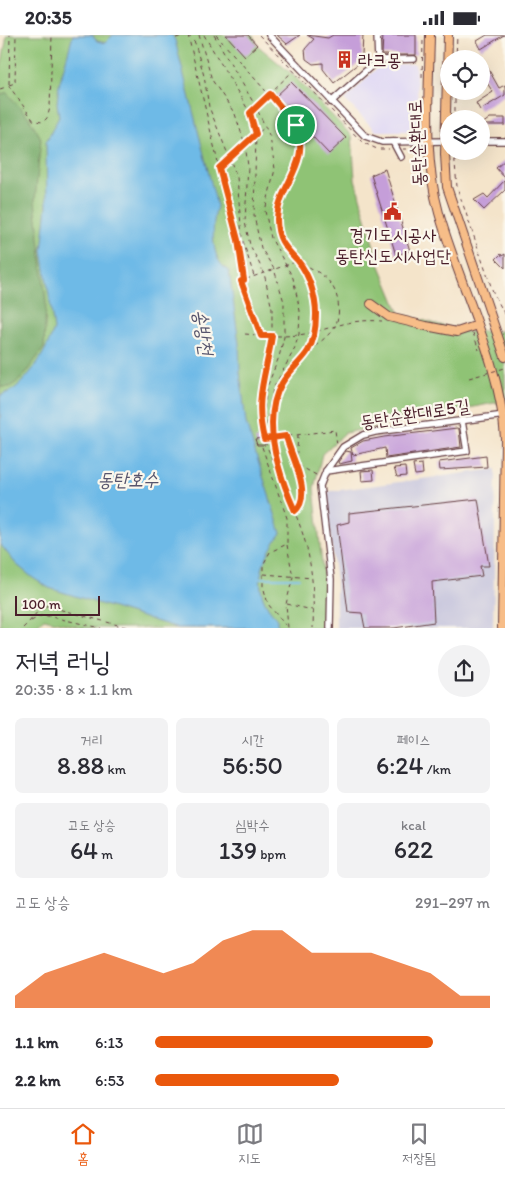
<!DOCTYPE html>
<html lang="ko">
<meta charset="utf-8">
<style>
:root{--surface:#fff;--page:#f2f2f3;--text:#2b2b33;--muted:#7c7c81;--line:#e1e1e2;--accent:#ea580c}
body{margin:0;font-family:Itim,"Poor Story",sans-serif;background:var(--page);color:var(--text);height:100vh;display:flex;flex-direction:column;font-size:19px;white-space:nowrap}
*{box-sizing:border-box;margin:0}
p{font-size:16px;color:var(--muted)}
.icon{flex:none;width:28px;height:28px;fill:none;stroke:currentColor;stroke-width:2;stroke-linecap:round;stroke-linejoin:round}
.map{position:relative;height:593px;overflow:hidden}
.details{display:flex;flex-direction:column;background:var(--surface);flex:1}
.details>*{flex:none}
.buttons{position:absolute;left:440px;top:15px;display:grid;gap:10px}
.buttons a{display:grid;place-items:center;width:50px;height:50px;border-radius:50%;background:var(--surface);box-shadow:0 5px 20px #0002;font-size:25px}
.scale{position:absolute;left:15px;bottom:12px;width:85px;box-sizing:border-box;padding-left:5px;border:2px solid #4a1f2b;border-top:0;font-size:14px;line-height:18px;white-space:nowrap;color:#4a1f2b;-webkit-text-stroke:4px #fbf7ec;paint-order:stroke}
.pin{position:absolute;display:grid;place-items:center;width:42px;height:42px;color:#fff;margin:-21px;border:2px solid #fff;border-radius:50%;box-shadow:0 1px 5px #0007}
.round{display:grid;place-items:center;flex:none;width:52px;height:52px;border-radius:26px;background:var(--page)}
.head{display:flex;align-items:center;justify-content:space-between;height:85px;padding:0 15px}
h1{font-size:28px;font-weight:600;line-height:38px}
.figures{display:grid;grid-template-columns:repeat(3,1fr);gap:8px;height:85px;padding:5px 15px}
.figures div{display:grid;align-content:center;border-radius:8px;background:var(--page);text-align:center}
.figures b{font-size:25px;font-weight:600}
.figures small{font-size:14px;font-weight:400}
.figures p{font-size:14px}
.chart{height:140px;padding:10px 15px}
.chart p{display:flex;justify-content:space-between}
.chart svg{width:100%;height:90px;margin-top:5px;fill:var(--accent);opacity:.7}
ul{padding:0 15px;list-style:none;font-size:16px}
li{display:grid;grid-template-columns:80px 60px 1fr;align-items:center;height:38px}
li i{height:12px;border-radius:6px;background:var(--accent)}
.status{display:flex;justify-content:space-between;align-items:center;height:35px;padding:0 25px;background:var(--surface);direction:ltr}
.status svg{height:14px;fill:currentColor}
.menu{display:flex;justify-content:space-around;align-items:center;height:70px;border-top:1px solid var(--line);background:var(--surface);font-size:14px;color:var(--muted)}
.menu a{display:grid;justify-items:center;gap:2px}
.menu .selected{color:var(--accent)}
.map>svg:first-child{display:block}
.built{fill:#ddd5f6}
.industrial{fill:#c2c1dc}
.green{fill:#8fc374;stroke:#6c7150}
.forest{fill:#73a966;stroke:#5e6448}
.water{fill:#6ebae7;stroke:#5c6c89}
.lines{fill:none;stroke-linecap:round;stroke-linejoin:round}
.stream{stroke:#6ebae7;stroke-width:2}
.building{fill:#c59ed9}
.minor-casing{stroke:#643d43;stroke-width:8}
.major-casing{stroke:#643d43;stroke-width:10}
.path{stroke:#643d43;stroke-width:1;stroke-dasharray:4 4;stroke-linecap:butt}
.minor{stroke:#fff;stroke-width:5.5}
.major{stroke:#f7bd88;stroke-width:8}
.path-bridge{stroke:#643d43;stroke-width:1;stroke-dasharray:4 4;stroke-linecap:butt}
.route-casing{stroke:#fff;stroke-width:10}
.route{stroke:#ea580c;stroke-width:6}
.labels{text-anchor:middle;stroke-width:4.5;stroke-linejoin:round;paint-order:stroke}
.poi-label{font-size:18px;fill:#4a1f2b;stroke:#fbf7ec;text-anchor:start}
.street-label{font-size:18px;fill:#4a1f2b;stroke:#fbf7ec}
.water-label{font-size:19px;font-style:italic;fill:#57556d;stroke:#fbf7ec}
</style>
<div class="status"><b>20:35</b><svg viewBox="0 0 49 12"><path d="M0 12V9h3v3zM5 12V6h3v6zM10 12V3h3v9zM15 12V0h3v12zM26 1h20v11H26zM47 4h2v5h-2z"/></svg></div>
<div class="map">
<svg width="505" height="593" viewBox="0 0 505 593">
<rect width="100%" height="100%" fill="#fbf7ec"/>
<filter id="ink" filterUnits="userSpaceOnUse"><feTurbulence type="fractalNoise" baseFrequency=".02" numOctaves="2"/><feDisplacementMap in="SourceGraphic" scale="10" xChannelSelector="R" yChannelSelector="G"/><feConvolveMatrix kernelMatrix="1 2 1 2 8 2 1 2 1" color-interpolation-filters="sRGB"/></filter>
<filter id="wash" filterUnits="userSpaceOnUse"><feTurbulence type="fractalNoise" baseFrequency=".0096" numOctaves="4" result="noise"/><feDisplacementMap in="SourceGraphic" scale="20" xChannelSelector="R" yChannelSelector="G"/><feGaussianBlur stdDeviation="1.12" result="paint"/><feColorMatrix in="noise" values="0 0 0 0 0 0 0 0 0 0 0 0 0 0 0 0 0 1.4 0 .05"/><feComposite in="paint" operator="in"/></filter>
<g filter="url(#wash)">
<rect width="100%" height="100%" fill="#f4e4ca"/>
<polygon class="built" points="415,29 420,89 416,96 376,96 345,65 380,30"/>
<polygon class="industrial" points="496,434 493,593 336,593 336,546 325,457"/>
<polygon class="green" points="7,0 253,0 257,10 293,40 352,101 355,144 378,226 400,279 466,297 505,296 505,368 494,368 345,398 322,419 314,453 325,557 321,593 82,593 44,584 34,593 0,593 0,39"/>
<polygon class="forest" points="6,57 28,81 41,103 35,165 46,268 44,313 22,343 10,352 0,352 0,61"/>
<path class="water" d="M73 0H92L97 6 105 8 113 0H172L175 5 217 171C212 189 209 225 229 236L239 308 240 337 246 388 281 498C261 525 249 556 277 583V589L281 593H178L49 553 33 543 16 529 0 509V361C5 358 10 357 14 354 32 340 47 315 54 294L42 215 47 171 46 107 59 82 57 68 59 50Z"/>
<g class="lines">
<polyline class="stream" points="261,543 299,543"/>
</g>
<g id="blocks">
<g class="building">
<polygon points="226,0 248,0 257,10 245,21"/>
<polygon points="277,0 300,0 287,9"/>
<polygon points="307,0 328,3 333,0 363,0 362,20 359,28 334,48 323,34 323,28 313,29 306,24 305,14 314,4"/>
<polygon points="383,0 416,0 416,20 382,20"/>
<polygon points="487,0 504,0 481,14 477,6"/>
<polygon points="486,30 499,53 505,50 505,60 480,75 476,68 493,57 481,39 481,33"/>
<polygon points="291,47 346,103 329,119 275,62"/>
<polygon points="490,83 505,83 505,90 481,90"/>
<polygon points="505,125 505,143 496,133"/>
<polygon points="385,134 410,216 396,220 371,140"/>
<polygon points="505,145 505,155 484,175 474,165 484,159 488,163"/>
<polygon points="501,219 502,221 505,219 505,233 496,224"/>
<polygon points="457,393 459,394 461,412 386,423 385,413 353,420 351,413 363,406 384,402"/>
<polygon points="263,403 265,410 257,410 255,404"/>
<polygon points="346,416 351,417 352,426 339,429 338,427"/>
<polygon points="486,421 487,432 440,435 439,427"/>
<polygon points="422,429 423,439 415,440 413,430"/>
<polygon points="405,432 406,441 397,442 394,433"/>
<polygon points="373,435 374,445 362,446 361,436"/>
<polygon points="478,464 489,531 480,531 482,541 432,547 434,587 394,593 365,593 362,578 348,577 337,490 349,487 349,478"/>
</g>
</g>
</g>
<g filter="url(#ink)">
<use href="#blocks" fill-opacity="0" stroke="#643d43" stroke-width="1"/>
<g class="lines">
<defs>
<g id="minor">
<polyline points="269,0 365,101 382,107 449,106"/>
<polyline points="378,25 414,24"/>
<polyline points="331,67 378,25 377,0"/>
<polyline points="481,106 505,106"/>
<polyline points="393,107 401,122"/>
<polyline points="326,436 467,416 462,386"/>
<polyline points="330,593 331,544 320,451 326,436 343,412 363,400 375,397 505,380"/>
</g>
<g id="major">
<path d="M430 0C429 59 423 121 439 178 460 253 500 324 505 403L502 593"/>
<polyline points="448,0 445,119 447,152 505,322"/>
<polyline points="371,269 389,282 426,291 457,297 478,290"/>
</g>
</defs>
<use href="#minor" class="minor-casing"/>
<use href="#major" class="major-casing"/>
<g class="path">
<polyline points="188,0 195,8 204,41 209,72 237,142 242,203 254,241"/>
<polyline points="188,0 219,132"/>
<polyline points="199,0 212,45 235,79 245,109 248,131 245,187 250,210 264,238 272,274 272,301 260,354 260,383 264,404 281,446"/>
<polyline points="204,0 250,78 256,99 254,181 261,213 274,234 284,267 284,302 279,322 267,352 264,374 264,401"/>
<polyline points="214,0 256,72 270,102 275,134 265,176 271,203 293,243 300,276 299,299 294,315 273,354 264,403"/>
<path d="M216 0 296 90C313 133 265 164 281 206 293 236 332 229 338 267 339 273 339 282 336 289 331 300 318 308 310 316 283 338 271 367 273 402 274 438 294 469 304 503 313 531 314 564 313 593"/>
<polyline points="259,0 362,107 377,114 389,114"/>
<polyline points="176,3 186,0"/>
<polyline points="456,24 457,0"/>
<polyline points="422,42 423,6"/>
<polyline points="9,49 10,0"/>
<polyline points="9,50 15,48 16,0"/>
<polyline points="0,54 9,51 34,86 43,87 47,83 50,73 52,0"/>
<polyline points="246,81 292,37"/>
<polyline points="455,84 455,56"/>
<polyline points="403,114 420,114"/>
<polyline points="454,116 457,152 493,257 505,280"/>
<polyline points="244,244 238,205 219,133 265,92"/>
<polyline points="473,298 479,315"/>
<path d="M245 299C268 301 291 303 314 297 341 290 352 284 382 286"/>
<path d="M261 301 241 246 298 226C315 256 319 281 309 315"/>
<polyline points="298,400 296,429 318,441"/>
<path d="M286 402C290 420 314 460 295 475"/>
<polyline points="265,404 335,395 337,410"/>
<polyline points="262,412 287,483 287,509 270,517 263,530 263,551 268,569 286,591"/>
<polyline points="287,510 293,542 286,569 288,593"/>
<polyline points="264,539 312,543"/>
<polyline points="287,569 312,575"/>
<polyline points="31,586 43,580 101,593"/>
<polyline points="29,587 43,570 129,593"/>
<polyline points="23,593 28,588"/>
</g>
<use href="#minor" class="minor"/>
<use href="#major" class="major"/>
<polyline class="path-bridge" points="469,343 505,333"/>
</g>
</g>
<g class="lines" filter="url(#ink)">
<defs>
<path id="route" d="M296 90 270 59 250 78 256 99 219 133 238 205 244 245 241 246 261 301H272C266 341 254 363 264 404L286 401C290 419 314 460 295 476 279 440 260 385 282 348 289 336 303 325 308 316 314 306 316 291 316 279 316 262 309 239 298 226 285 212 277 205 277 184 278 149 312 130 296 90"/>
</defs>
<use href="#route" class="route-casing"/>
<use href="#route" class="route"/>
</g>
<defs>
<symbol id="building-bare" viewBox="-9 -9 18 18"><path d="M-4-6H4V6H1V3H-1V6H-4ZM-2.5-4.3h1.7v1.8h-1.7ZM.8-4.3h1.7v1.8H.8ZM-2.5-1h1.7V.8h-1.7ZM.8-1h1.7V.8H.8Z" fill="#c8321e" stroke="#fbf7ec" stroke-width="2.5" paint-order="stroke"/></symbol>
<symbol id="civic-bare" viewBox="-9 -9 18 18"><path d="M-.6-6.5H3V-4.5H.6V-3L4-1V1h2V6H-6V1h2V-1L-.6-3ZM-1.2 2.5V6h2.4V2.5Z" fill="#c8321e" stroke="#fbf7ec" stroke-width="2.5" paint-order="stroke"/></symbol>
</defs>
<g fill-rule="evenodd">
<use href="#building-bare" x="332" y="12" width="25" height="25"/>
<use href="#civic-bare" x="380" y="164" width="25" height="25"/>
</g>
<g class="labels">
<g class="poi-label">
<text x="358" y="31">라크몽</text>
<text x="393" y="206" text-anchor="middle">경기도시공사<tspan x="393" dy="21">동탄신도시사업단</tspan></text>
</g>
<g class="street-label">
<text transform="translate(417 108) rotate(-93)" y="6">동탄순환대로</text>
<text transform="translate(415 379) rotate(-9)" y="6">동탄순환대로5길</text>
</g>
<g class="water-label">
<text transform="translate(204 297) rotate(81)" y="7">송방천</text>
<text x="128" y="451">동탄호수</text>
</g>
</g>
</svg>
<div class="buttons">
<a><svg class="icon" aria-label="locate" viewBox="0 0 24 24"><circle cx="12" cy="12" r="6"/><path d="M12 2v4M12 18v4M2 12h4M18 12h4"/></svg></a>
<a><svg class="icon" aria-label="layers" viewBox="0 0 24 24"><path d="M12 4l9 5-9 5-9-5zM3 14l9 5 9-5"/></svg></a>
</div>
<div class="scale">100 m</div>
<div class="pin" style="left:296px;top:90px;background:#1e9e55"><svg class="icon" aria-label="arrive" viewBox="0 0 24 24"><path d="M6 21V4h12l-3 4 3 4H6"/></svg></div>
</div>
<section class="details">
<div class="head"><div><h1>저녁 러닝</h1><p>20:35 · 8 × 1.1 km</p></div><a class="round"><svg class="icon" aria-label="share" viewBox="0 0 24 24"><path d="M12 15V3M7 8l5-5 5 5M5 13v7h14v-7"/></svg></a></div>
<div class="figures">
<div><p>거리</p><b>8.88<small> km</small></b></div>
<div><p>시간</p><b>56:50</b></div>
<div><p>페이스</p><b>6:24<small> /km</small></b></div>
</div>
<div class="figures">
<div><p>고도 상승</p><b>64<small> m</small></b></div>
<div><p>심박수</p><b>139<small> bpm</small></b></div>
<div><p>kcal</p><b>622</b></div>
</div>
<div class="chart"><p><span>고도 상승</span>291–297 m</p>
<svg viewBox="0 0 160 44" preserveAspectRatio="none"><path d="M0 44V38L10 27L20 22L30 17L40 22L50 27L60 22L70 11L80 6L90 6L100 17L110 17L120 17L130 22L140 27L150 38L160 38V44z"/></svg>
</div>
<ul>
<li><b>1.1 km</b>6:13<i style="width:83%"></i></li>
<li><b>2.2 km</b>6:53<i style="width:55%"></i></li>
</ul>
</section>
<nav class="menu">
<a class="selected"><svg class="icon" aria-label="home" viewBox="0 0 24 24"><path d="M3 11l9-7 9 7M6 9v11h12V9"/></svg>홈</a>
<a><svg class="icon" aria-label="map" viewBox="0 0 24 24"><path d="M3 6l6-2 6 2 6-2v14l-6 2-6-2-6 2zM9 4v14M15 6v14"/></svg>지도</a>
<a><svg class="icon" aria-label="saved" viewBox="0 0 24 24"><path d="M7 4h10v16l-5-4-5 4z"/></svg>저장됨</a>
</nav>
